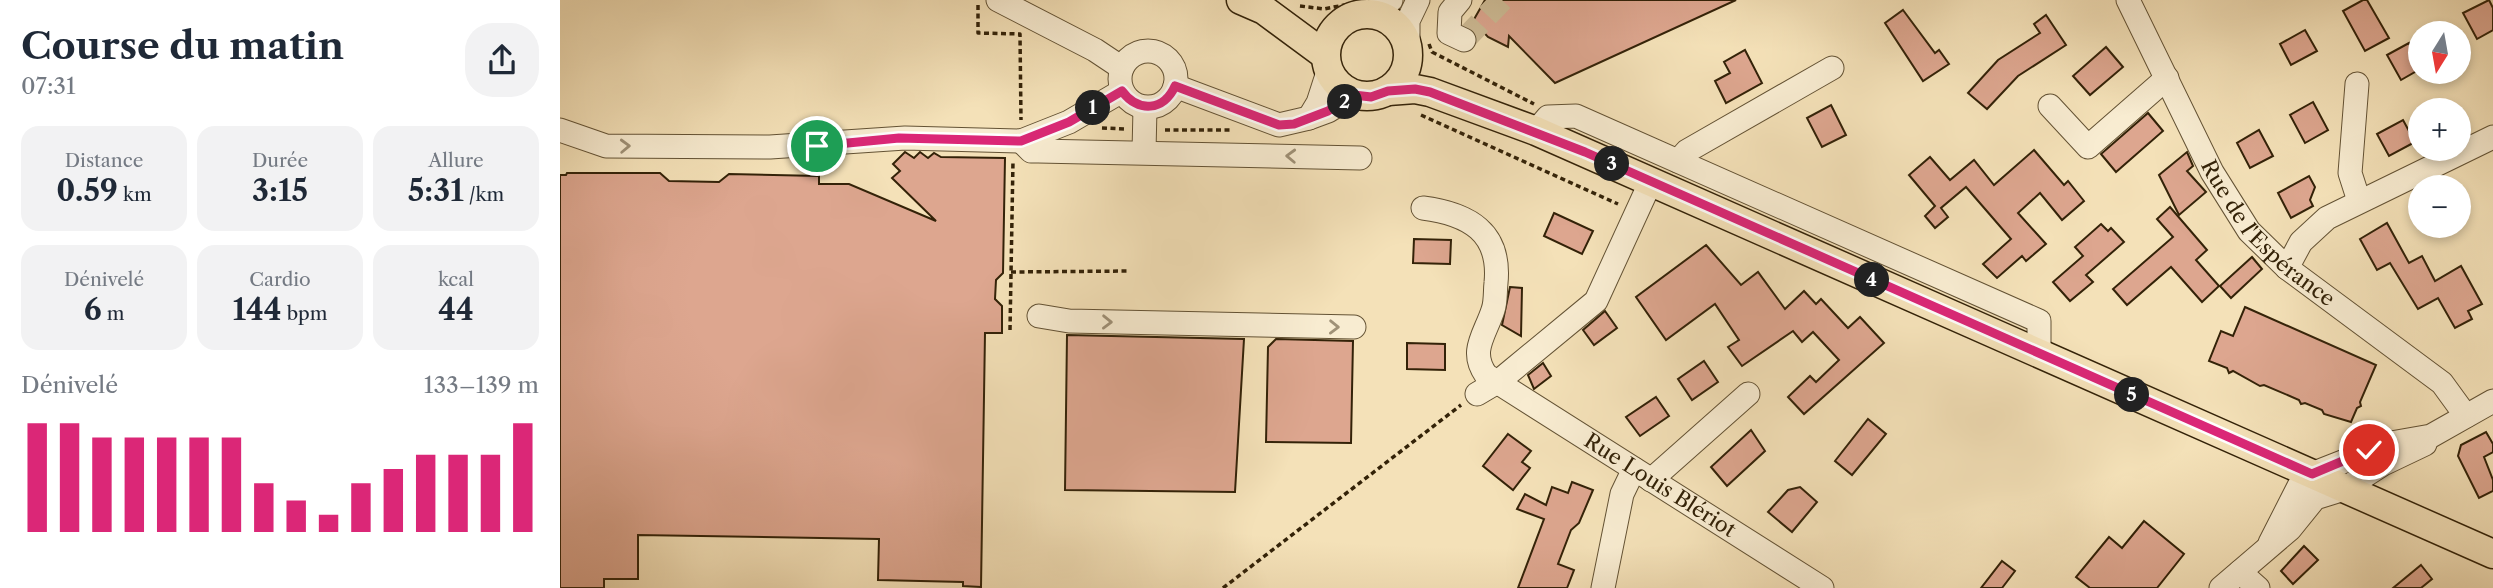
<!DOCTYPE html>
<html lang="fr">
<meta charset="utf-8">
<style>
:root{--surface:#fff;--page:#f2f2f3;--text:#1f2937;--muted:#747a83;--accent:#db2777}
body{margin:0;font-family:"Libre Caslon Text",serif;background:var(--page);color:var(--text);height:100vh;display:flex;flex-direction:column;font-size:26px;white-space:nowrap}
*{box-sizing:border-box;margin:0}
p{font-size:23px;color:var(--muted)}
.icon{flex:none;width:38px;height:38px;fill:none;stroke:currentColor;stroke-width:2;stroke-linecap:round;stroke-linejoin:round}
.map{position:relative;flex:1;overflow:hidden}
.details{display:flex;flex-direction:column;background:var(--surface);width:560px}
.details>*{flex:none}
.needle{width:46px;rotate:191deg}
.buttons{position:absolute;left:1848px;top:21px;display:grid;gap:14px}
.buttons a{display:grid;place-items:center;width:63px;height:63px;border-radius:50%;background:var(--surface);box-shadow:0 4px 10px #0003;font-size:35px}
.pin{position:absolute;display:grid;place-items:center;width:60px;height:60px;color:#fff;margin:-30px;border:4px solid #fff;border-radius:50%;box-shadow:0 2px 7px #0007}
.km{position:absolute;width:35px;height:35px;margin:-18px;border-radius:50%;background:#222;color:#fff;font-size:19px;line-height:35px;text-align:center}
.round{display:grid;place-items:center;flex:none;width:74px;height:74px;border-radius:28px;background:var(--page)}
.headline{display:flex;align-items:center;justify-content:space-between;height:119px;padding:0 21px}
h1{font-size:38px;font-weight:800;line-height:52px}
.metrics{display:grid;grid-template-columns:repeat(3,1fr);gap:10px;height:119px;padding:7px 21px}
.metrics div{display:grid;align-content:center;border-radius:18px;background:var(--page);text-align:center}
.metrics b{font-size:30px;font-weight:800}
.metrics small{font-size:19px;font-weight:400}
.metrics p{font-size:19px}
.chart{height:196px;padding:14px 21px}
.chart p{display:flex;justify-content:space-between}
.chart svg{width:100%;height:126px;margin-top:7px;stroke:var(--accent);stroke-width:6}
main{display:flex;flex:1;min-height:0}
.map>svg:first-child{display:block}
.building{fill:#dda68f;stroke:#332208;stroke-width:2}
.lines{fill:none;stroke-linecap:round;stroke-linejoin:round}
.minor-tunnel{stroke:#cdbb95;stroke-width:23;stroke-dasharray:23 11;stroke-linecap:butt}
.minor-casing{stroke:#635234;stroke-width:25}
.major-casing{stroke:#332208;stroke-width:31}
.path{stroke:#332208;stroke-width:3.5;stroke-dasharray:5 3.5;stroke-linecap:butt}
.minor{stroke:#f8ecd1;stroke-width:23}
.major{stroke:#f4e1b8;stroke-width:28}
.oneway{stroke:#9f9177}
.route-casing{stroke:#fff;stroke-width:14}
.route{stroke:#db2777;stroke-width:9}
.labels{text-anchor:middle;stroke-width:5;stroke-linejoin:round;paint-order:stroke}
.street-label{font-size:21px;fill:#332208;stroke:#f8ecd1}
</style>
<main>
<section class="details">
<div class="headline"><div><h1>Course du matin</h1><p>07:31</p></div><a class="round"><svg class="icon" aria-label="share" viewBox="0 0 24 24"><path d="M12 15V3M7 8l5-5 5 5M5 13v7h14v-7"/></svg></a></div>
<div class="metrics">
<div><p>Distance</p><b>0.59<small> km</small></b></div>
<div><p>Durée</p><b>3:15</b></div>
<div><p>Allure</p><b>5:31<small> /km</small></b></div>
</div>
<div class="metrics">
<div><p>Dénivelé</p><b>6<small> m</small></b></div>
<div><p>Cardio</p><b>144<small> bpm</small></b></div>
<div><p>kcal</p><b>44</b></div>
</div>
<div class="chart"><p><span>Dénivelé</span>133–139 m</p>
<svg viewBox="0 0 160 44" preserveAspectRatio="none"><path d="M5 44V6M15 44V6M25 44V11M35 44V11M45 44V11M55 44V11M65 44V11M75 44V27M85 44V33M95 44V38M105 44V27M115 44V22M125 44V17M135 44V17M145 44V17M155 44V6"/></svg>
</div>
</section>
<div class="map">
<svg width="1933" height="588" viewBox="0 0 1933 588">
<rect width="100%" height="100%" fill="#f4e1b8"/>
<filter id="stains"><feTurbulence type="fractalNoise" baseFrequency=".00286" numOctaves="4"/><feColorMatrix values="0 0 0 0 .2 0 0 0 0 .09 0 0 0 0 .02 0 0 0 .5 -.17"/></filter>
<radialGradient id="worn" r=".72"><stop offset=".6" stop-color="#630" stop-opacity="0"/><stop offset="1" stop-color="#630" stop-opacity=".3"/></radialGradient>
<g class="building">
<polygon points="925,0 1176,0 995,83 949,36 948,47 928,37 913,21"/>
<polygon points="1803,0 1807,0 1829,38 1805,51 1783,11"/>
<polygon points="1929,0 1933,8 1933,30 1917,39 1903,13"/>
<polygon points="1343,10 1375,53 1379,50 1389,64 1363,81 1325,23"/>
<polygon points="1486,15 1506,45 1458,76 1427,109 1408,93 1438,60 1480,33 1474,24"/>
<polygon points="1745,30 1757,51 1731,65 1720,44"/>
<polygon points="1849,43 1860,69 1841,80 1827,55"/>
<polygon points="1546,47 1563,67 1530,95 1513,76"/>
<polygon points="1185,50 1202,83 1166,103 1155,81 1170,73 1164,62"/>
<polygon points="1753,102 1768,130 1745,143 1730,115"/>
<polygon points="1271,105 1286,135 1262,147 1247,118"/>
<polygon points="1588,113 1603,131 1556,172 1541,154"/>
<polygon points="1843,120 1855,142 1829,156 1817,134"/>
<polygon points="1699,130 1713,156 1690,168 1677,143"/>
<polygon points="1474,150 1504,185 1508,181 1524,201 1502,220 1480,193 1458,213 1486,244 1466,261 1462,256 1437,278 1423,264 1451,239 1406,187 1381,208 1388,217 1375,228 1365,216 1375,206 1349,175 1370,157 1390,180 1414,160 1434,185"/>
<polygon points="345,152 354,158 360,152 368,158 374,153 381,157 445,158 443,273 436,280 435,299 442,306 442,333 425,333 421,587 403,586 403,582 318,580 319,539 78,535 78,579 44,579 44,588 0,588 0,175 6,175 7,173 100,173 109,181 159,182 169,174 259,176 259,184 289,184 376,221 332,178 340,171 333,164"/>
<polygon points="1627,152 1633,166 1627,171 1646,192 1619,215 1599,175"/>
<polygon points="1749,176 1755,187 1750,200 1753,206 1731,218 1718,193"/>
<polygon points="1610,207 1647,250 1636,260 1659,286 1642,302 1611,267 1567,305 1553,289 1613,237 1597,219"/>
<polygon points="994,213 1033,231 1022,254 984,236"/>
<polygon points="1827,223 1849,263 1862,256 1875,281 1901,266 1922,304 1908,311 1912,319 1895,328 1878,298 1858,309 1830,263 1817,270 1800,239"/>
<polygon points="1541,224 1548,231 1551,228 1564,242 1526,275 1533,282 1510,301 1493,282 1523,256 1515,247"/>
<polygon points="854,239 891,240 890,264 853,263"/>
<polygon points="1146,245 1181,285 1198,272 1225,309 1244,291 1256,304 1261,299 1288,328 1300,317 1324,343 1244,414 1228,397 1250,376 1256,382 1279,360 1253,332 1242,342 1233,331 1182,366 1168,347 1179,340 1155,304 1106,340 1076,297"/>
<polygon points="1692,257 1702,269 1671,298 1660,286"/>
<polygon points="950,287 962,288 961,336 942,325"/>
<polygon points="1685,307 1816,365 1800,402 1801,406 1797,408 1791,422 1764,414 1762,410 1745,403 1741,404 1739,400 1704,385 1700,386 1673,371 1669,373 1667,368 1649,361 1661,331 1673,336"/>
<polygon points="1045,311 1057,328 1034,345 1023,330"/>
<polygon points="507,335 684,339 675,492 505,490"/>
<polygon points="716,339 793,341 791,443 706,442 708,347"/>
<polygon points="847,343 885,344 885,370 847,369"/>
<polygon points="1144,361 1158,382 1132,400 1118,379"/>
<polygon points="983,363 991,376 974,389 968,375"/>
<polygon points="1096,397 1109,416 1080,436 1066,417"/>
<polygon points="1308,419 1326,434 1292,475 1275,461"/>
<polygon points="1191,430 1205,451 1167,486 1151,467"/>
<polygon points="1926,432 1933,444 1933,452 1924,457 1933,480 1933,491 1919,498 1898,456 1901,445"/>
<polygon points="948,434 971,451 962,462 970,468 953,490 923,466"/>
<polygon points="1012,482 1033,490 1019,523 1011,530 998,564 1014,570 1007,588 958,588 984,519 957,509 965,494 986,505 992,487 1008,493"/>
<polygon points="1240,487 1257,502 1232,532 1208,512 1228,490"/>
<polygon points="1584,521 1624,554 1597,588 1530,588 1516,577 1549,537 1562,548"/>
<polygon points="1744,546 1758,560 1733,584 1721,571"/>
<polygon points="1442,561 1455,571 1442,588 1421,588"/>
<polygon points="1861,565 1872,579 1861,588 1833,588"/>
</g>
<g class="lines">
<polyline class="minor-tunnel" points="904,40 942,0"/>
<defs>
<g id="minor">
<polyline points="438,0 535,50 562,68"/>
<polyline points="900,0 890,12 889,33 904,40"/>
<path id="s1" d="M1568 0 1652 172 1689 231 1727 268 1882 383 1906 416"/>
<polyline points="811,13 831,0"/>
<polyline points="848,46 848,21 858,0"/>
<circle cx="588" cy="79" r="28"/>
<polyline points="768,72 758,103 749,118 768,111 794,95"/>
<polyline points="1797,84 1790,173 1799,201"/>
<polyline points="615,86 719,125 749,118"/>
<polyline points="1490,106 1528,147 1607,78"/>
<polyline points="0,130 46,146 210,147 345,138 461,141 509,122 562,91"/>
<polyline points="976,131 988,117 1016,116 1479,321 1479,354"/>
<polyline points="461,141 471,151 478,151 800,158"/>
<polyline points="584,152 585,108"/>
<polyline points="1118,161 1127,151 1272,68"/>
<path id="s2" d="M863 208C909 214 941 232 936 283 935 291 936 302 933 310 925 335 909 351 926 375L1262 588"/>
<polyline points="1727,268 1741,242 1767,218 1933,137"/>
<polyline points="479,316 509,321 794,327"/>
<polyline points="917,394 939,381 1036,301 1091,181"/>
<polyline points="1091,480 1188,394"/>
<polyline points="1710,543 1739,486 1752,474 1831,443 1871,436 1933,401"/>
<polyline points="1680,572 1698,588"/>
<polyline points="1043,588 1062,494 1074,469"/>
<polyline points="1661,588 1730,529 1755,498 1784,489 1823,464 1865,444"/>
</g>
<g id="major">
<polyline points="681,0 704,10 765,55"/>
<circle cx="807" cy="55" r="41"/>
<polyline points="828,91 855,89 870,92 976,131 1933,554"/>
</g>
</defs>
<use href="#minor" class="minor-casing"/>
<use href="#major" class="major-casing"/>
<g class="path">
<polyline points="418,5 418,33 460,34 461,120"/>
<polyline points="740,6 764,9 794,3"/>
<polyline points="869,44 872,52 974,104"/>
<polyline points="861,115 1058,204"/>
<polyline points="542,128 566,129"/>
<polyline points="605,130 671,130"/>
<polyline points="451,272 570,271"/>
<polyline points="450,330 453,161"/>
<polyline points="663,588 901,405"/>
</g>
<use href="#minor" class="minor"/>
<use href="#major" class="major"/>
</g>
<defs><path id="oneway-chevron" d="M-2-3.5L2.5 0L-2 3.5" fill="none" stroke-width="1.6" stroke-linecap="round" stroke-linejoin="round" transform="scale(1.75)"/></defs>
<g class="oneway">
<use href="#oneway-chevron" transform="translate(65 146) rotate(-2)"/>
<use href="#oneway-chevron" transform="translate(731 156) rotate(-178)"/>
<use href="#oneway-chevron" transform="translate(547 322) rotate(1)"/>
<use href="#oneway-chevron" transform="translate(774 327) rotate(1)"/>
</g>
<g class="lines">
<defs>
<path id="route" d="M257 146 339 138 461 141 509 122 562 91C578 113 604 111 615 86L719 125 734 124 768 111 794 95 811 97 828 91 855 89 870 92 1025 152 1752 474 1809 450"/>
</defs>
<use href="#route" class="route-casing"/>
<use href="#route" class="route"/>
</g>
<g class="labels">
<g class="street-label">
<text dy="7" stroke="none"><textPath href="#s1" startOffset="275">Rue de l'Espérance</textPath></text>
<text dy="7" stroke="none"><textPath href="#s2" startOffset="422">Rue Louis Blériot</textPath></text>
</g>
</g>
<rect width="100%" height="100%" filter="url(#stains)"/>
<rect width="100%" height="100%" fill="url(#worn)"/>
</svg>
<div class="buttons">
<a><svg class="needle" viewBox="-14 -14 28 28"><path d="M0-13l5 13h-10z" fill="#e53935"/><path d="M0 13l5-13h-10z" fill="#747a83"/></svg></a>
<a>+</a>
<a>−</a>
</div>
<div class="pin" style="left:257px;top:146px;background:#1e9e55"><svg class="icon" aria-label="arrive" viewBox="0 0 24 24"><path d="M6 21V4h12l-3 4 3 4H6"/></svg></div>
<div class="pin" style="left:1809px;top:450px;background:#d93025"><svg class="icon" aria-label="check" viewBox="0 0 24 24"><path d="M5 12l5 5 9-10"/></svg></div>
<b class="km" style="left:533px;top:108px">1</b>
<b class="km" style="left:785px;top:102px">2</b>
<b class="km" style="left:1052px;top:164px">3</b>
<b class="km" style="left:1312px;top:280px">4</b>
<b class="km" style="left:1572px;top:395px">5</b>
</div>
</main>
